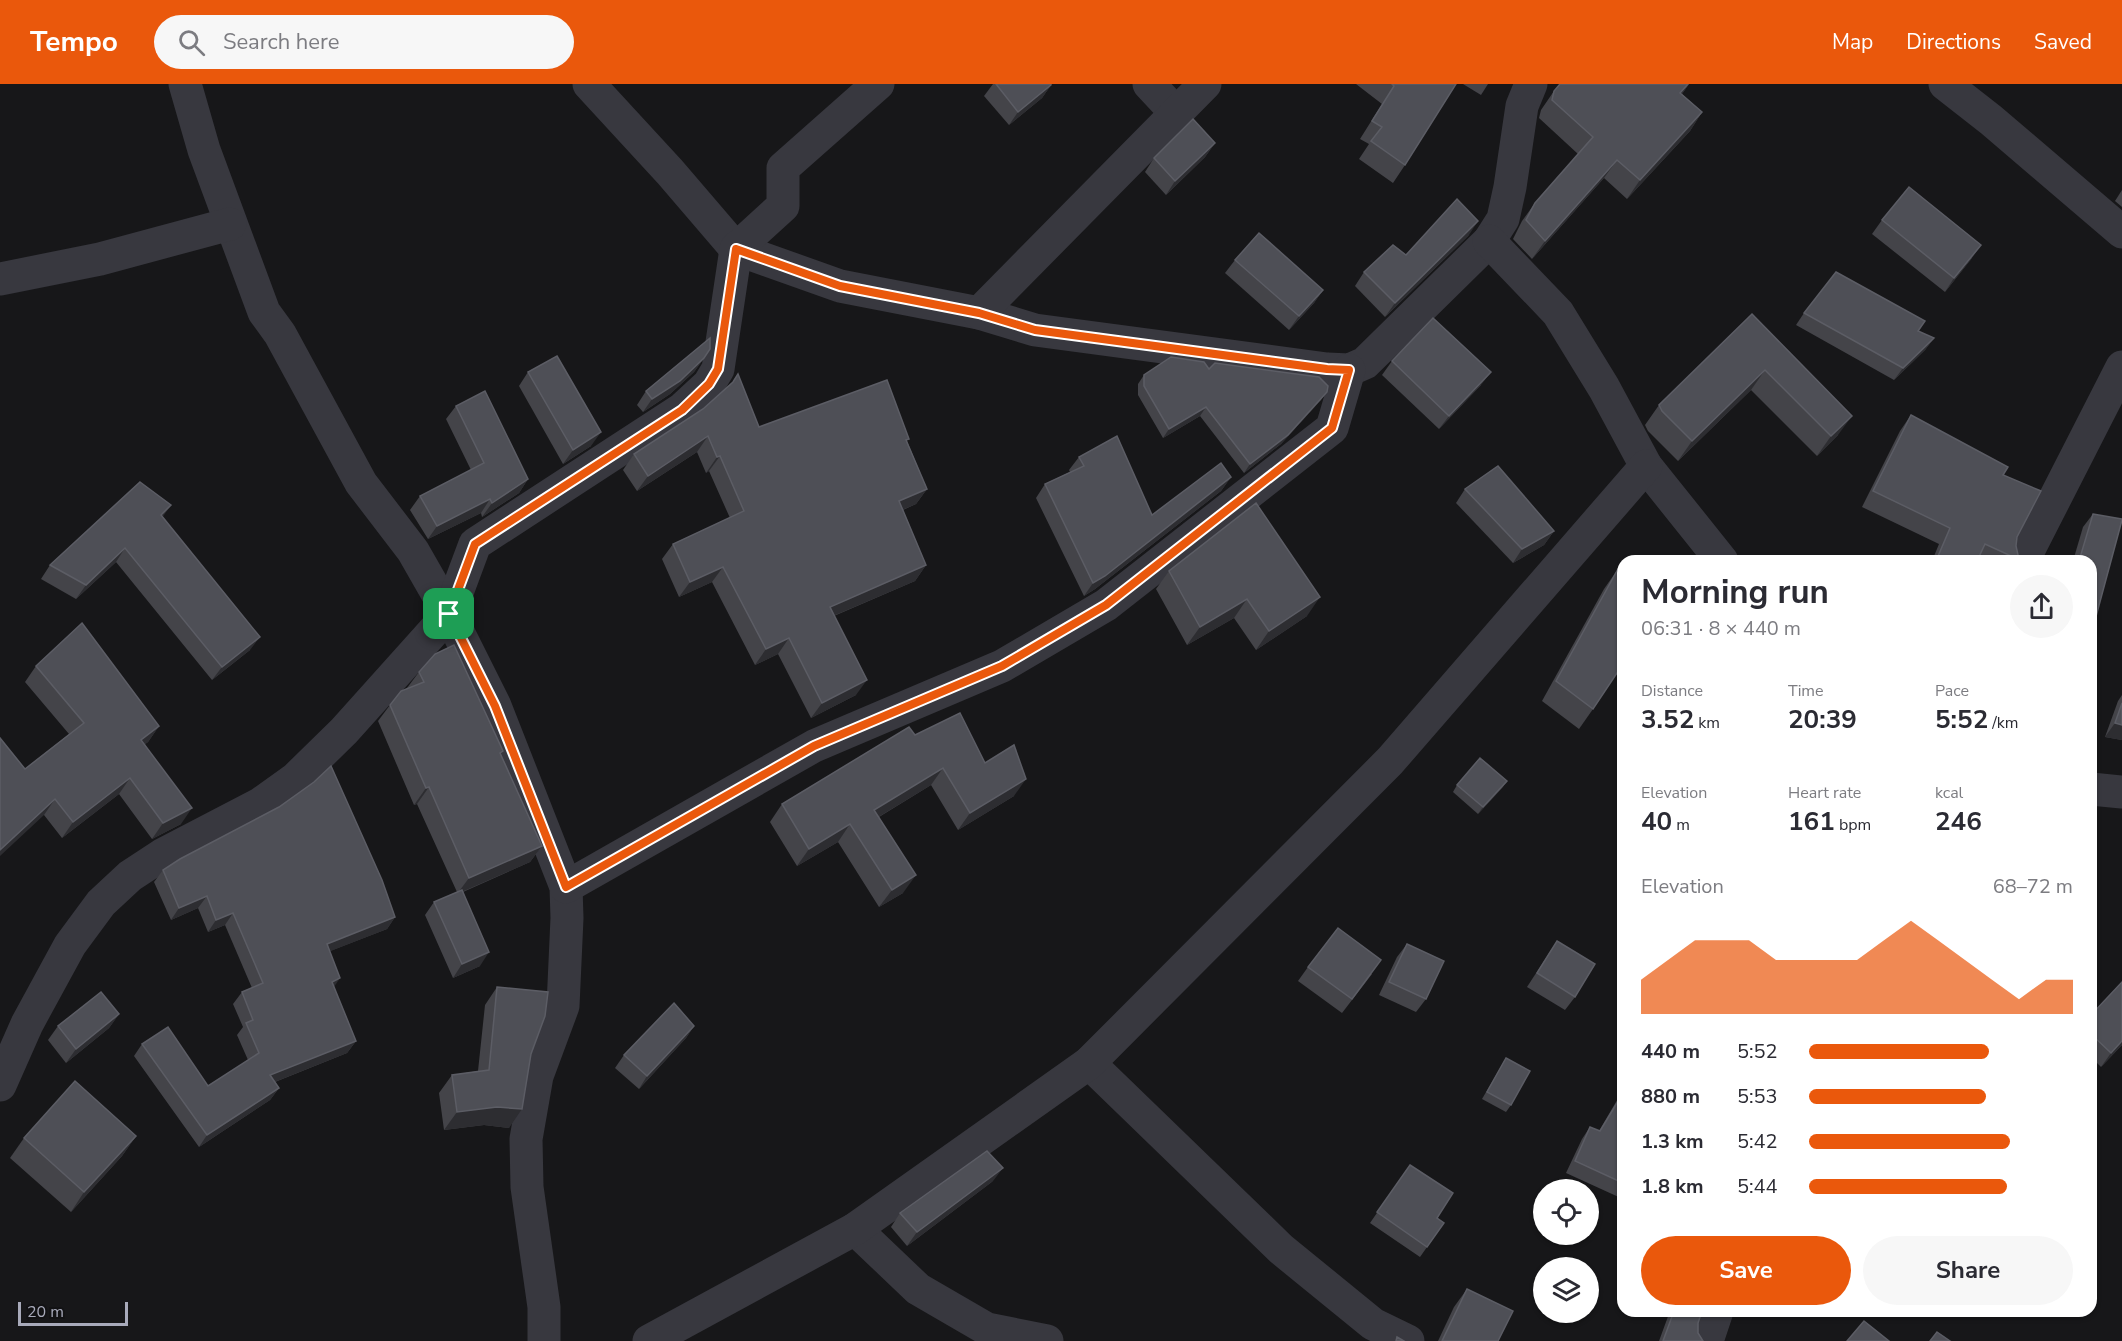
<!DOCTYPE html>
<meta charset="utf-8">
<style>
:root{--surface:#fff;--page:#f7f7f7;--text:#2b2b33;--muted:#7c7c81;--accent:#ea580c}
body{margin:0;font-family:"Nunito Sans",sans-serif;background:var(--page);color:var(--text);height:100vh;display:flex;flex-direction:column;font-size:22px;white-space:nowrap}
*{box-sizing:border-box;margin:0}
p{font-size:20px;color:var(--muted)}
.icon{flex:none;width:33px;height:33px;fill:none;stroke:currentColor;stroke-width:2;stroke-linecap:round;stroke-linejoin:round}
.map{position:relative;flex:1;overflow:hidden}
.side{position:absolute;left:1617px;top:471px;width:480px;height:762px;display:flex;flex-direction:column;background:var(--surface);border-radius:18px;box-shadow:0 2px 4px #0004}
.side>*{flex:none}
.tools{position:absolute;left:1533px;top:1095px;display:grid;gap:12px}
.tools a{display:grid;place-items:center;width:66px;height:66px;border-radius:50%;background:var(--surface);box-shadow:0 2px 4px #0004;font-size:30px}
.scale{position:absolute;left:18px;bottom:15px;width:110px;box-sizing:border-box;padding-left:6px;border:3px solid #a8aaba;border-top:0;font-size:16px;line-height:21px;white-space:nowrap;color:#a8aaba;-webkit-text-stroke:4px #121214;paint-order:stroke}
.pin{position:absolute;display:grid;place-items:center;width:51px;height:51px;color:#fff;margin:-26px;border-radius:12px;box-shadow:0 3px 9px #0006}
.round{display:grid;place-items:center;flex:none;width:63px;height:63px;border-radius:32px;background:var(--page)}
.overview{display:flex;align-items:center;justify-content:space-between;height:102px;padding:0 24px}
h1{font-size:33px;font-weight:700;line-height:45px}
.metrics{display:grid;grid-template-columns:repeat(3,1fr);gap:9px;height:102px;padding:6px 24px}
.metrics div{display:grid;align-content:center}
.metrics b{font-size:26px;font-weight:700}
.metrics small{font-size:16px;font-weight:400}
.metrics p{font-size:16px}
.chart{height:168px;padding:12px 24px}
.chart p{display:flex;justify-content:space-between}
.chart svg{width:100%;height:108px;margin-top:6px;fill:var(--accent);opacity:.7}
.primary-button{display:flex;gap:12px;margin-top:auto;padding:12px 24px}
.primary-button a{flex:1;height:69px;border-radius:36px;background:var(--accent);color:#fff;font-size:24px;font-weight:700;line-height:69px;text-align:center}
.primary-button a+a{background:var(--page);color:var(--text)}
ul{padding:0 24px;list-style:none;font-size:20px}
li{display:grid;grid-template-columns:96px 72px 1fr;align-items:center;height:45px}
li i{height:15px;border-radius:8px;background:var(--accent)}
header{display:flex;align-items:center;gap:36px;box-sizing:border-box;height:84px;padding:0 30px;background:var(--accent);color:#fff}
header strong{font-size:28px}
nav{display:flex;gap:33px;margin-inline-start:auto;font-size:21px}
.search{width:420px;height:54px;background:var(--page);display:flex;align-items:center;gap:15px;box-sizing:border-box;padding:0 21px;border-radius:33px;color:var(--muted);font-size:22px}
.map>svg:first-child{display:block}
.lines{fill:none;stroke-linecap:round;stroke-linejoin:round}
.street{stroke:#38383f;stroke-width:33}
.wall{fill:#444449}
.shaded-wall{fill:#2d2d31}
.building{fill:#4e4f56;stroke:#5c5d65;stroke-width:1.5}
.route-casing{stroke:#fff;stroke-width:12}
.route{stroke:#ea580c;stroke-width:8}
</style>
<header>
<strong>Tempo</strong>
<div class="search"><svg class="icon" aria-label="search" viewBox="0 0 24 24"><circle cx="10" cy="10" r="6"/><path d="M15 15l6 6"/></svg>Search here</div>
<nav><a>Map</a><a>Directions</a><a>Saved</a></nav>
</header>
<div class="map">
<svg width="2122" height="1257" viewBox="0 0 2122 1257">
<rect width="100%" height="100%" fill="#171719"/>
<g class="lines">
<g class="street">
<polyline points="185,0 204,66 264,228 280,250 361,399 413,467 449,530 495,622 566,803 567,834 563,922 537,992 526,1055 527,1103 544,1223 544,1257"/>
<polyline points="589,0 670,88 736,165 840,202 979,229 1035,246 1327,285 1349,286 1365,279 1489,157 1503,135 1510,103 1522,22 1531,0"/>
<polyline points="1149,0 1177,30"/>
<polyline points="1945,0 1991,36 2122,148"/>
<polyline points="1489,157 1558,229 1604,304 1646,382 1722,477"/>
<polyline points="0,195 100,175 230,140"/>
<polyline points="979,229 1205,0"/>
<polyline points="2023,477 2122,283"/>
<polyline points="2091,705 2122,708"/>
<polyline points="566,803 814,662 1002,582 1106,521 1332,344 1349,286"/>
<polyline points="1089,979 1281,1165 1373,1240 1408,1257"/>
<polyline points="0,1001 27,940 70,861 101,819 130,792 162,771 260,720 295,695 344,647 449,530 475,460 682,325 709,300 718,285 736,165 783,122 783,84 878,0"/>
<polyline points="855,1145 918,1205 987,1245 1047,1257"/>
<polyline points="649,1257 855,1145 1089,979 1390,677 1646,382"/>
<polyline points="1707,1257 1717,1227"/>
</g>
</g>
<g class="wall">
<polygon points="993,0 1051,0 1051,1 1042,14 1009,41 984,12"/>
<polygon points="1356,0 1456,0 1405,81 1393,99 1359,75 1369,60 1360,55 1382,20"/>
<polygon points="1463,0 1488,0 1481,11"/>
<polygon points="1560,0 1689,0 1682,10 1702,28 1690,47 1627,115 1604,94 1532,175 1513,155 1522,137 1535,119 1578,70 1539,34 1541,26 1554,7"/>
<polygon points="1215,59 1205,73 1166,111 1145,88 1154,74"/>
<polygon points="2122,106 2122,123 2115,117"/>
<polygon points="1882,136 1972,174 1945,208 1872,150"/>
<polygon points="1469,151 1385,233 1355,202 1364,188 1406,171"/>
<polygon points="1235,176 1323,206 1314,219 1289,246 1225,189"/>
<polygon points="1804,229 1918,247 1934,254 1925,266 1894,296 1796,241"/>
<polygon points="1752,230 1838,351 1817,372 1751,306 1678,377 1648,347 1645,341 1659,321"/>
<polygon points="704,274 694,288 670,310 643,328 637,321 646,307"/>
<polygon points="1392,277 1481,301 1439,345 1382,291"/>
<polygon points="1209,285 1327,308 1320,317 1281,360 1244,389 1200,332 1163,354 1138,311 1138,300 1144,291"/>
<polygon points="528,288 591,362 563,380 519,302"/>
<polygon points="456,322 528,395 519,409 482,433 481,429 428,455 410,426 420,412 471,386 446,335"/>
<polygon points="703,325 759,343 907,357 927,405 916,420 903,426 926,481 915,497 834,532 856,611 811,634 778,570 755,581 712,498 679,513 662,475 673,460 730,434 709,387 706,389 697,368 637,407 623,386 634,370"/>
<polygon points="1911,331 2003,391 2017,453 2016,462 2018,471 2022,477 1932,477 1939,460 1862,423 1900,347"/>
<polygon points="1079,373 1152,431 1231,393 1221,407 1095,505 1084,512 1036,414 1045,400 1070,388 1069,386"/>
<polygon points="1465,405 1554,447 1544,461 1513,479 1456,419"/>
<polygon points="2093,430 2091,477 2073,477 2083,443"/>
<polygon points="163,433 250,566 212,596 116,478 76,515 41,495 50,481"/>
<polygon points="1618,485 1593,625 1579,645 1542,617 1604,505"/>
<polygon points="1169,487 1307,532 1256,566 1234,534 1187,561 1156,505"/>
<polygon points="36,582 159,642 148,658 145,660 181,740 152,755 119,710 62,754 44,731 25,685 69,650 25,598"/>
<polygon points="419,588 501,670 542,762 530,778 463,808 480,882 453,894 425,831 434,818 457,808 417,720 414,721 378,637 390,621 407,604"/>
<polygon points="2122,611 2122,656 2105,653 2118,617"/>
<polygon points="915,651 985,679 1014,712 958,746 931,701 879,733 903,809 879,823 838,758 797,782 770,738 782,720"/>
<polygon points="1507,697 1502,704 1478,730 1453,708 1457,701"/>
<polygon points="163,786 395,833 387,845 330,867 334,903 356,957 347,969 275,998 279,1004 270,1016 199,1063 134,972 142,960 208,1002 248,976 237,951 243,943 233,920 242,908 252,904 225,841 208,848 198,824 171,836 154,798"/>
<polygon points="1557,857 1575,913 1565,926 1527,903"/>
<polygon points="1407,860 1426,915 1416,928 1379,911 1397,873"/>
<polygon points="1308,883 1372,890 1342,929 1298,897"/>
<polygon points="2122,898 2122,961 2101,983 2091,973 2091,931"/>
<polygon points="497,903 531,970 509,1044 484,1041 444,1046 439,1009 452,991 478,987 485,921"/>
<polygon points="119,930 109,944 66,979 48,956 58,942"/>
<polygon points="694,942 686,954 639,1005 615,984 624,971"/>
<polygon points="1506,974 1511,1021 1506,1028 1482,1015"/>
<polygon points="1623,1006 1623,1115 1566,1089 1582,1055 1590,1043 1599,1047"/>
<polygon points="136,1052 122,1072 71,1128 10,1074 24,1054"/>
<polygon points="1410,1081 1437,1134 1444,1139 1420,1173 1370,1139"/>
<polygon points="993,1097 907,1162 891,1143 900,1129"/>
<polygon points="1467,1205 1498,1257 1438,1257 1454,1223"/>
<polygon points="1670,1227 1702,1227 1698,1239 1698,1249 1703,1257 1659,1257"/>
</g>
<g class="shaded-wall">
<polygon points="1688,0 1689,0 1679,14 1680,9"/>
<polygon points="1051,1 1042,14 1009,41 1018,28"/>
<polygon points="1702,28 1690,47 1627,115 1640,96"/>
<polygon points="1215,59 1205,73 1166,111 1175,97"/>
<polygon points="1617,76 1604,94 1532,175 1545,157"/>
<polygon points="1478,137 1469,151 1385,233 1395,219"/>
<polygon points="1981,161 1972,174 1945,208 1954,194"/>
<polygon points="1323,206 1314,219 1289,246 1299,232"/>
<polygon points="1934,254 1925,266 1894,296 1903,284"/>
<polygon points="704,274 694,288 670,310 643,328 652,315"/>
<polygon points="1765,286 1751,306 1678,377 1692,357"/>
<polygon points="1491,288 1481,301 1439,345 1449,332"/>
<polygon points="1327,308 1320,317 1281,360 1244,389 1250,380"/>
<polygon points="1206,323 1200,332 1163,354 1169,345"/>
<polygon points="1852,332 1838,351 1817,372 1831,352"/>
<polygon points="601,348 591,362 563,380 573,366"/>
<polygon points="708,352 697,368 637,407 648,392"/>
<polygon points="720,372 709,387 706,389 717,373"/>
<polygon points="1231,393 1221,407 1095,505 1084,512 1093,499"/>
<polygon points="528,395 519,409 482,433 492,419"/>
<polygon points="927,405 916,420 888,432 899,417"/>
<polygon points="490,415 481,429 428,455 437,442"/>
<polygon points="171,421 162,434 161,431"/>
<polygon points="1554,447 1544,461 1513,479 1522,465"/>
<polygon points="125,464 116,478 76,515 86,501"/>
<polygon points="926,481 915,497 819,538 830,523"/>
<polygon points="723,483 712,498 679,513 690,498"/>
<polygon points="1320,513 1307,532 1256,566 1269,547"/>
<polygon points="1247,515 1234,534 1187,561 1200,543"/>
<polygon points="260,553 250,566 212,596 222,583"/>
<polygon points="789,554 778,570 755,581 766,565"/>
<polygon points="867,596 856,611 811,634 822,619"/>
<polygon points="2115,639 2122,641 2122,656 2105,653"/>
<polygon points="159,642 148,658 130,672 141,656"/>
<polygon points="943,684 931,701 862,743 874,726"/>
<polygon points="130,694 119,710 62,754 73,738"/>
<polygon points="1026,695 1014,712 958,746 970,729"/>
<polygon points="1507,697 1502,704 1478,730 1483,723"/>
<polygon points="429,703 417,720 414,721 426,704"/>
<polygon points="55,715 44,731 0,772 0,766"/>
<polygon points="192,724 181,740 152,755 163,739"/>
<polygon points="850,740 838,758 797,782 809,765"/>
<polygon points="542,762 530,778 457,810 469,794"/>
<polygon points="916,791 903,809 879,823 892,806"/>
<polygon points="207,812 198,824 171,836 179,824"/>
<polygon points="233,829 225,841 208,848 216,836"/>
<polygon points="395,833 387,845 318,872 327,860"/>
<polygon points="489,868 480,882 453,894 462,880"/>
<polygon points="340,894 332,906 332,898"/>
<polygon points="119,930 109,944 66,979 76,965"/>
<polygon points="694,942 686,954 639,1005 647,992"/>
<polygon points="356,957 347,969 262,1003 270,991"/>
<polygon points="2122,957 2122,961 2101,983 2111,969"/>
<polygon points="279,1004 270,1016 199,1063 207,1051"/>
<polygon points="497,1023 522,1025 509,1044 484,1041 444,1046 457,1028"/>
<polygon points="136,1052 122,1072 71,1128 84,1108"/>
<polygon points="1003,1084 993,1097 907,1162 917,1148"/>
</g>
<g class="building">
<polygon points="996,0 1051,0 1051,1 1018,28"/>
<polygon points="1392,0 1456,0 1405,81 1371,57 1382,43 1372,37 1394,2"/>
<polygon points="1560,0 1688,0 1680,9 1702,28 1640,96 1617,76 1545,157 1526,136 1535,119 1593,53 1552,16 1554,7"/>
<polygon points="1193,35 1215,59 1175,97 1154,74"/>
<polygon points="1909,103 1981,161 1954,194 1882,136"/>
<polygon points="1457,115 1478,137 1395,219 1364,188 1393,161 1406,171"/>
<polygon points="1259,149 1323,206 1299,232 1235,176"/>
<polygon points="1836,188 1925,237 1918,247 1934,254 1903,284 1804,229"/>
<polygon points="1752,230 1852,332 1831,352 1765,286 1692,357 1662,327 1659,321"/>
<polygon points="1433,234 1491,288 1449,332 1392,277"/>
<polygon points="710,254 710,265 704,274 680,297 652,315 646,307"/>
<polygon points="557,272 601,348 573,366 528,288"/>
<polygon points="1171,273 1204,278 1209,285 1215,279 1319,293 1328,302 1327,308 1288,351 1250,380 1206,323 1169,345 1144,302 1144,291"/>
<polygon points="738,290 759,343 887,296 909,355 906,356 927,405 899,417 926,481 830,523 867,596 822,619 789,554 766,565 723,483 690,498 673,460 744,427 720,372 717,373 708,352 648,392 634,370 703,325 733,298"/>
<polygon points="485,307 528,395 492,419 490,415 437,442 420,412 484,379 456,322"/>
<polygon points="1911,331 2008,383 2003,391 2041,407 2017,453 2016,462 2018,471 2023,475 2022,477 1985,460 1977,477 1936,477 1950,444 1873,407"/>
<polygon points="1117,352 1152,431 1221,379 1231,393 1105,492 1093,499 1045,400 1084,382 1079,373"/>
<polygon points="1498,382 1554,447 1522,465 1465,405"/>
<polygon points="140,398 171,421 161,431 260,553 222,583 125,464 86,501 50,481"/>
<polygon points="1256,419 1320,513 1269,547 1247,515 1200,543 1169,487"/>
<polygon points="2093,430 2122,435 2122,436 2091,551 2091,477 2079,477"/>
<polygon points="1618,485 1623,488 1623,580 1593,625 1556,597"/>
<polygon points="82,539 159,642 141,656 192,724 163,739 130,694 73,738 55,715 0,766 0,654 25,685 84,639 36,582"/>
<polygon points="454,561 503,667 500,669 542,762 469,794 429,703 426,704 390,621 401,607 424,598 419,588 435,570"/>
<polygon points="2122,619 2122,641 2115,639"/>
<polygon points="960,629 985,679 1014,661 1026,695 970,729 943,684 874,726 916,791 892,806 850,740 809,765 782,720 909,643 915,651"/>
<polygon points="1480,674 1507,697 1483,723 1457,701"/>
<polygon points="331,682 382,796 395,833 327,860 340,894 332,898 356,957 270,991 279,1004 207,1051 142,960 168,943 208,1002 259,969 246,939 253,936 242,908 263,899 233,829 216,836 207,812 179,824 163,786 180,775 279,723 314,698"/>
<polygon points="462,806 489,868 462,880 434,818"/>
<polygon points="1338,844 1381,876 1352,915 1308,883"/>
<polygon points="1557,857 1595,880 1575,913 1537,889"/>
<polygon points="1407,860 1444,877 1426,915 1389,898"/>
<polygon points="2122,898 2122,957 2111,969 2091,950 2091,931"/>
<polygon points="497,903 548,908 545,932 531,970 522,1025 497,1023 457,1028 452,991 489,986"/>
<polygon points="101,908 119,930 76,965 58,942"/>
<polygon points="674,919 694,942 647,992 624,971"/>
<polygon points="1506,974 1530,987 1511,1021 1487,1008"/>
<polygon points="75,997 136,1052 84,1108 24,1054"/>
<polygon points="1623,1009 1623,1099 1575,1077 1590,1043 1600,1047"/>
<polygon points="987,1067 1003,1084 917,1148 900,1129"/>
<polygon points="1410,1081 1453,1109 1437,1134 1444,1139 1427,1163 1377,1128"/>
<polygon points="1467,1205 1513,1227 1498,1257 1442,1257"/>
<polygon points="1674,1227 1702,1227 1698,1239 1698,1249 1703,1257 1663,1257"/>
<polygon points="1864,1237 1889,1257 1847,1257"/>
<polygon points="1937,1248 1950,1257 1930,1257"/>
<polygon points="1397,1253 1404,1257 1396,1257"/>
</g>
<g class="lines">
<defs>
<polygon id="route" points="736,165 840,202 979,229 1035,246 1327,285 1349,286 1332,344 1106,521 1002,582 814,662 566,803 495,622 449,530 475,460 682,326 709,300 718,285"/>
</defs>
<use href="#route" class="route-casing"/>
<use href="#route" class="route"/>
</g>
</svg>
<div class="tools">
<a><svg class="icon" aria-label="locate" viewBox="0 0 24 24"><circle cx="12" cy="12" r="6"/><path d="M12 2v4M12 18v4M2 12h4M18 12h4"/></svg></a>
<a><svg class="icon" aria-label="layers" viewBox="0 0 24 24"><path d="M12 4l9 5-9 5-9-5zM3 14l9 5 9-5"/></svg></a>
</div>
<div class="scale">20 m</div>
<div class="pin" style="left:449px;top:530px;background:#1e9e55"><svg class="icon" aria-label="arrive" viewBox="0 0 24 24"><path d="M6 21V4h12l-3 4 3 4H6"/></svg></div>
<section class="side">
<div class="overview"><div><h1>Morning run</h1><p>06:31 · 8 × 440 m</p></div><a class="round"><svg class="icon" aria-label="share" viewBox="0 0 24 24"><path d="M12 15V3M7 8l5-5 5 5M5 13v7h14v-7"/></svg></a></div>
<div class="metrics">
<div><p>Distance</p><b>3.52<small> km</small></b></div>
<div><p>Time</p><b>20:39</b></div>
<div><p>Pace</p><b>5:52<small> /km</small></b></div>
</div>
<div class="metrics">
<div><p>Elevation</p><b>40<small> m</small></b></div>
<div><p>Heart rate</p><b>161<small> bpm</small></b></div>
<div><p>kcal</p><b>246</b></div>
</div>
<div class="chart"><p><span>Elevation</span>68–72 m</p>
<svg viewBox="0 0 160 44" preserveAspectRatio="none"><path d="M0 44V30L10 22L20 14L30 14L40 14L50 22L60 22L70 22L80 22L90 14L100 6L110 14L120 22L130 30L140 38L150 30L160 30V44z"/></svg>
</div>
<ul>
<li><b>440 m</b>5:52<i style="width:68%"></i></li>
<li><b>880 m</b>5:53<i style="width:67%"></i></li>
<li><b>1.3 km</b>5:42<i style="width:76%"></i></li>
<li><b>1.8 km</b>5:44<i style="width:75%"></i></li>
</ul>
<div class="primary-button"><a>Save</a><a>Share</a></div>
</section>
</div>
